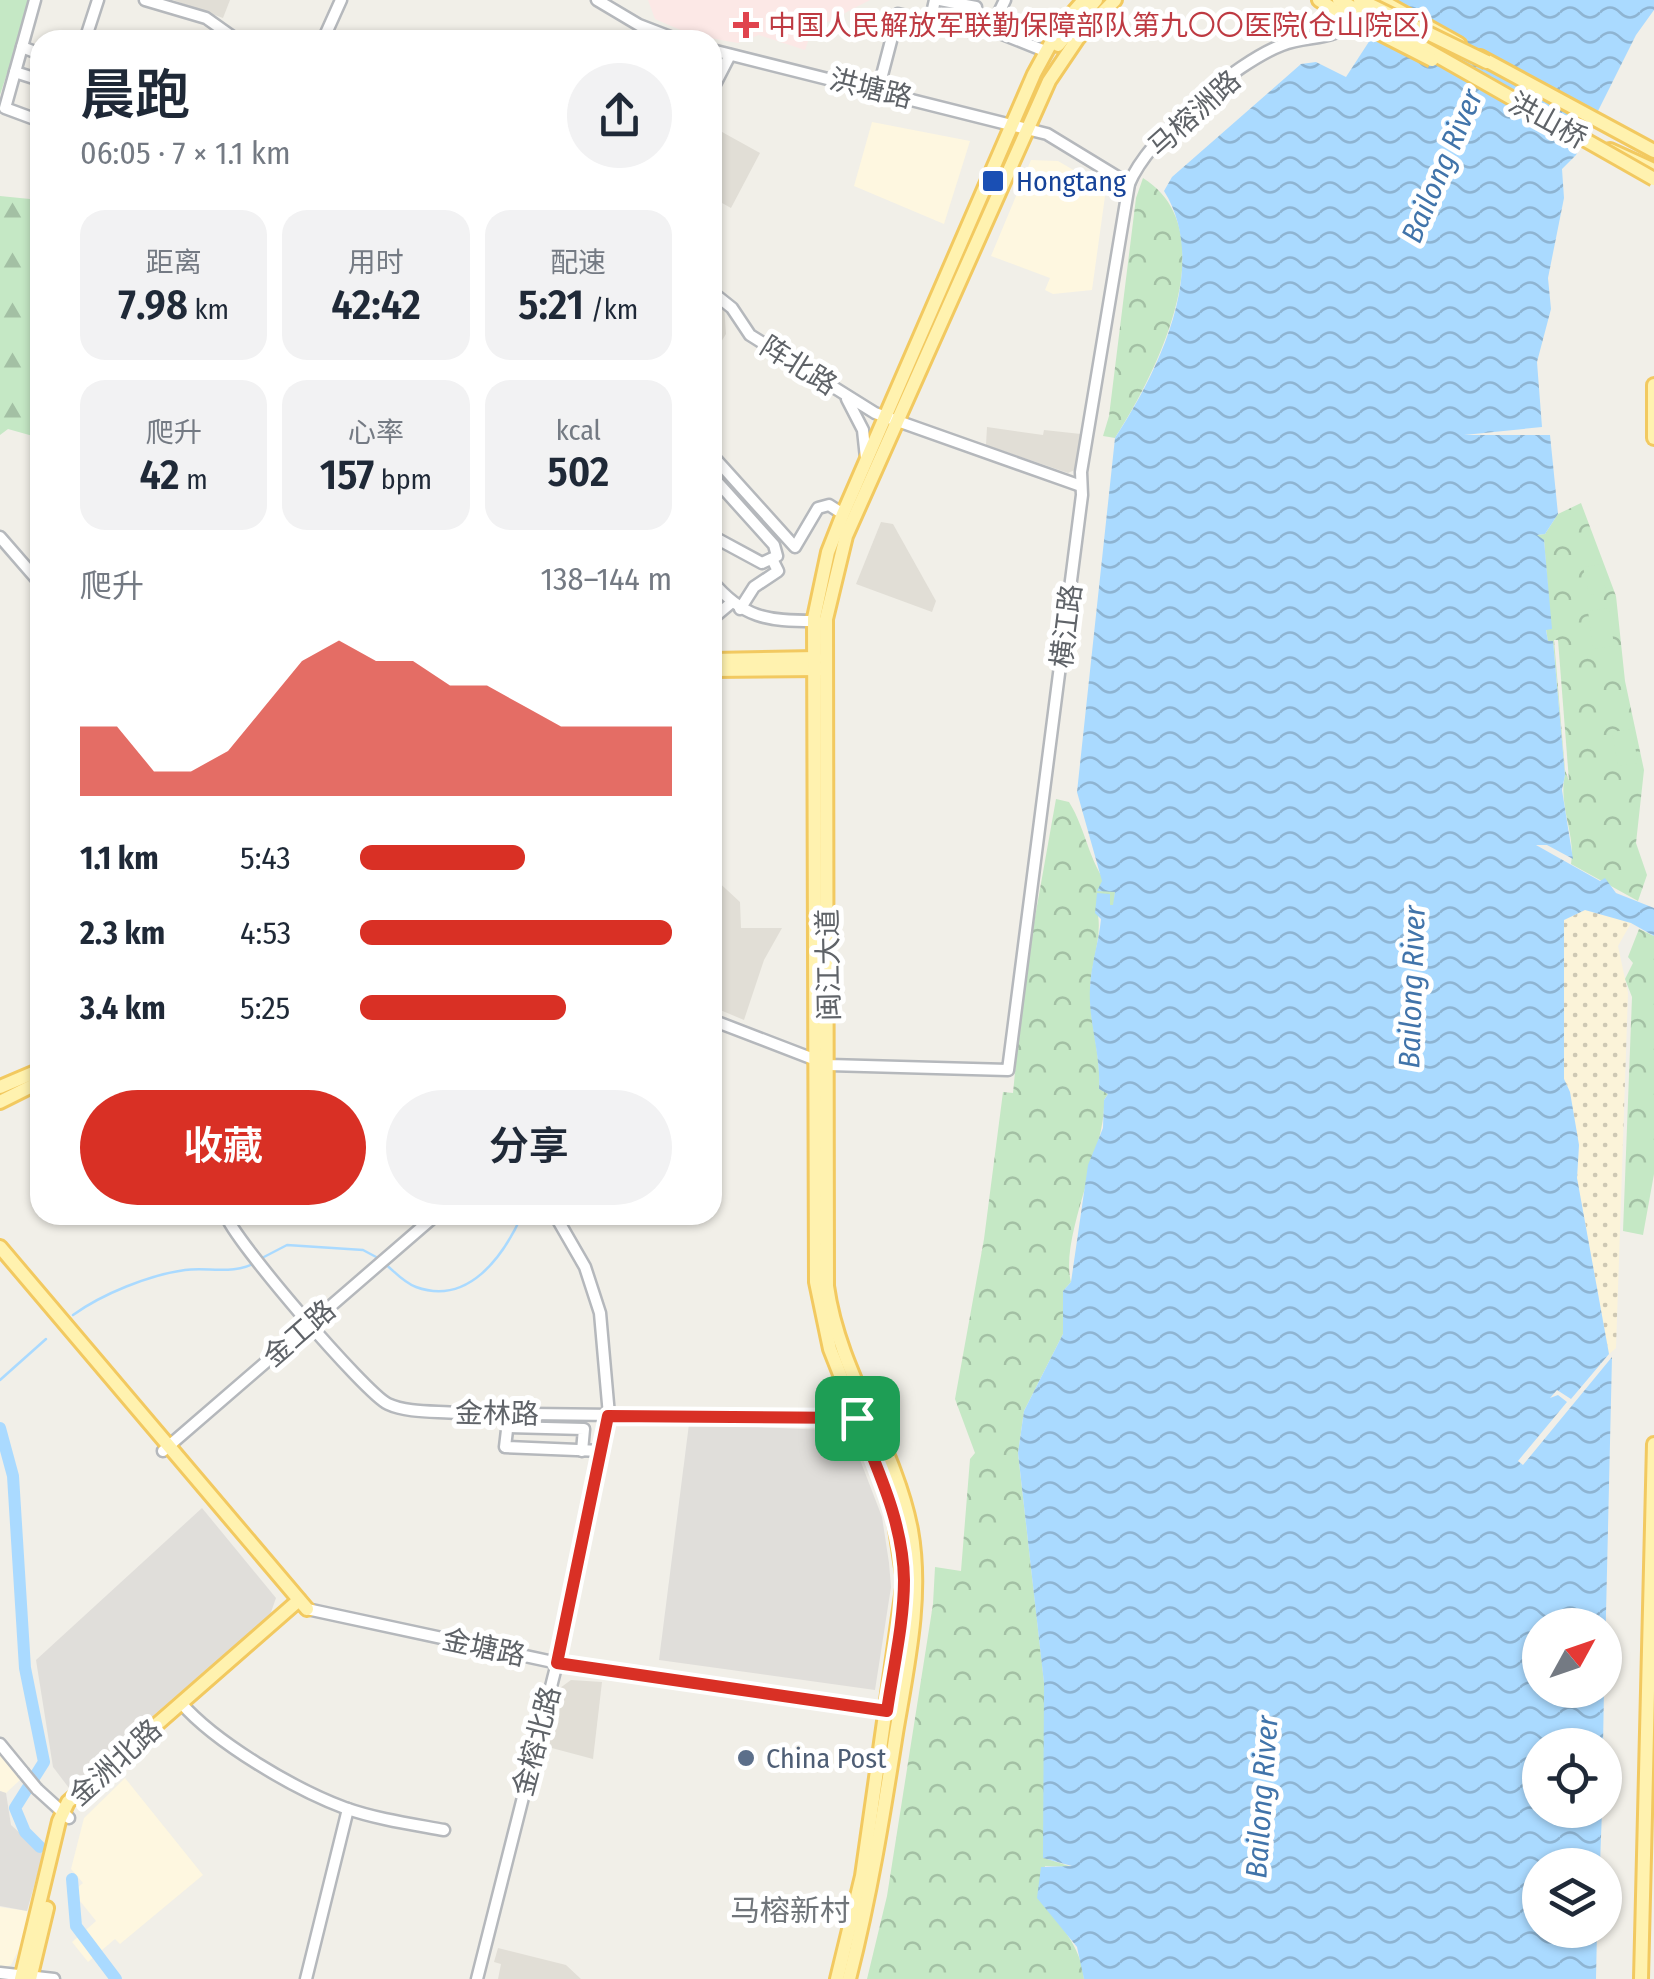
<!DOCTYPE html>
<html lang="zh">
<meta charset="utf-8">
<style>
:root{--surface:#fff;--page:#f2f2f3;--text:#1f2937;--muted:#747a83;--accent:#d93025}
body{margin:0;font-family:"Fira Sans Condensed","Noto Sans SC",sans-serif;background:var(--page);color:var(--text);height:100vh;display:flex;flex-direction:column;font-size:38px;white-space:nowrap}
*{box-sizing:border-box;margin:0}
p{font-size:32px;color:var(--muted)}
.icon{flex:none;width:55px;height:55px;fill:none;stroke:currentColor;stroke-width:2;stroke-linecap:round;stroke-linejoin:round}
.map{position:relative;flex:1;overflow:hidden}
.sheet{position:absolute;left:30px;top:30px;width:692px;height:1195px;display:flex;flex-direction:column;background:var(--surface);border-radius:30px;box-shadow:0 2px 8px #0004}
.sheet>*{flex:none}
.needle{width:65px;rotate:50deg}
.buttons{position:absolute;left:1522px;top:1608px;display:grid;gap:20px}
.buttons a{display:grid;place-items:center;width:100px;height:100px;border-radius:50%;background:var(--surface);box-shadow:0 2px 8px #0004;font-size:50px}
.pin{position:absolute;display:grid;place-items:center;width:85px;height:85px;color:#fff;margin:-42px;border-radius:20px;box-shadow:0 5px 15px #0006}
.round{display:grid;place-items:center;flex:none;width:105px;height:105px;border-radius:52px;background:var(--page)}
.overview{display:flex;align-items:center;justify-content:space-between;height:170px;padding:0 50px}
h1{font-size:55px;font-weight:600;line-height:75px}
.metrics{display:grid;grid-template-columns:repeat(3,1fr);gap:15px;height:170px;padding:10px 50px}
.metrics div{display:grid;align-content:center;border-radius:25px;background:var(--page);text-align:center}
.metrics b{font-size:42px;font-weight:600}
.metrics small{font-size:28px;font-weight:400}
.metrics p{font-size:28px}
.chart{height:280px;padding:20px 50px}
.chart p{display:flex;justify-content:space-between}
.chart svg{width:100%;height:180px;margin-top:10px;fill:var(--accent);opacity:.7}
.cta{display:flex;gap:20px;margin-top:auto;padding:20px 50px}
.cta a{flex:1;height:115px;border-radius:60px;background:var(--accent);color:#fff;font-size:40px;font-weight:600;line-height:115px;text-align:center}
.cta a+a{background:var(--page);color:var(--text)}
ul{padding:0 50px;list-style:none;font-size:32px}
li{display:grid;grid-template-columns:160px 120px 1fr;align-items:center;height:75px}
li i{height:25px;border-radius:12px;background:var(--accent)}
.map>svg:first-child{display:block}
.commercial{fill:#fef7e0}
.industrial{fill:#e0deda}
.education{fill:#e1ded6}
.medical{fill:#fce8e6}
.forest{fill:url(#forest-firs)}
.sand{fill:url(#sand-dots)}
.park{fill:url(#park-crowns)}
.pitch{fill:#c5e8c5}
.water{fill:url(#water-waves)}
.pier{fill:#f1efe8}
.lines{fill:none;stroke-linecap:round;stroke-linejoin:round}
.stream{stroke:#aadaff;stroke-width:2.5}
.river{stroke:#aadaff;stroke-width:12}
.minor-casing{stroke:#b5b8bc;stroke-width:15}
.major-casing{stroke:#f2c960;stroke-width:18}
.minor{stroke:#fff;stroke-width:10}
.major{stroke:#fff2af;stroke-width:12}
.minor-bridge-casing{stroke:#b5b8bc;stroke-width:15;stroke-linecap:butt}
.major-bridge-casing{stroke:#f2c960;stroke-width:18;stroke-linecap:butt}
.minor-bridge{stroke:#fff;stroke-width:10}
.major-bridge{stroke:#fff2af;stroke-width:12}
.route-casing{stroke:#fff;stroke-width:20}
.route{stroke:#d93025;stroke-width:12}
.health-dot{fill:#e0444e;stroke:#fff;stroke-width:4}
.transit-dot{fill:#1a4fb4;stroke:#fff;stroke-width:4}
.service-dot{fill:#5c6f8a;stroke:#fff;stroke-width:4}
.labels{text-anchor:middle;stroke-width:10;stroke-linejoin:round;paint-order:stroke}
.health-label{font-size:28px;fill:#be3a42;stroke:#fff;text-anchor:start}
.street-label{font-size:28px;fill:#5f6368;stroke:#fff}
.transit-label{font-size:28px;fill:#164399;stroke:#fff;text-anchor:start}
.service-label{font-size:28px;fill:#4e5e75;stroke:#fff;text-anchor:start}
.water-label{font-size:30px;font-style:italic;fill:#4174aa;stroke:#fff}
.neighbourhood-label{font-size:30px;fill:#70757a;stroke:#fff}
</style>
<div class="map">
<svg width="1654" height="1979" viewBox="0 0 1654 1979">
<defs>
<pattern id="forest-firs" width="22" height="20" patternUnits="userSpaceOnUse" patternTransform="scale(2.5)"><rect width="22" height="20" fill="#c5e8c5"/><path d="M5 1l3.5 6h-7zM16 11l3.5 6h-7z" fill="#a3c0a4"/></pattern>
<pattern id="sand-dots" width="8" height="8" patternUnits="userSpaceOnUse" patternTransform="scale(2.5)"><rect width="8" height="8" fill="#fbf3d9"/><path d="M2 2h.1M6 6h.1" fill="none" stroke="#cec8b4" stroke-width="1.8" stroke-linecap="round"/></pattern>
<pattern id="park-crowns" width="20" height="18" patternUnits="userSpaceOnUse" patternTransform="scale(2.5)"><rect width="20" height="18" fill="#c5e8c5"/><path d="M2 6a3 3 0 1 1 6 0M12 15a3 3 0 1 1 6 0" fill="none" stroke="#a3c0a4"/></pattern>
<pattern id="water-waves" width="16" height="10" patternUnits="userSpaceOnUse" patternTransform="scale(2.5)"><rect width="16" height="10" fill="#aadaff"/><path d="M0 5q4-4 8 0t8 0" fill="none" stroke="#8eb4d2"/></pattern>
</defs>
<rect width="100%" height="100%" fill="#f1efe8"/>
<g class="commercial">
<polygon points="872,122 970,141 944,224 854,186"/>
<polygon points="1031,160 1058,161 1106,189 1092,290 1053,294 1045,290 1050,278 991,256"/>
<polygon points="0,1753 21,1779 6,1793 0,1791"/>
<polygon points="125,1778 203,1875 120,1944 115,1939 88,1962 72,1942 96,1921 80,1901 78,1887 83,1883 71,1869 84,1818"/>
<polygon points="0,1907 27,1911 26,1933 17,1953 11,1965 0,1969"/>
</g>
<g class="industrial">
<polygon points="689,1424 849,1431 882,1517 889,1563 891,1587 875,1690 659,1660"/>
<polygon points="202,1508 276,1598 270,1615 69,1788 53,1767 36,1660"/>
<polygon points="0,1791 6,1793 11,1825 43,1854 27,1911 0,1906"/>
</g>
<g class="education">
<polygon points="173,0 230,0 223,18"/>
<polygon points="713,127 760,153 731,208 713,198"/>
<polygon points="713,299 724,305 726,334 713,355"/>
<polygon points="987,427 1043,435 1044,430 1081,434 1077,469 1068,473 986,445"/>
<polygon points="881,522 893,524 936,601 932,612 856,584"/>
<polygon points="713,877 740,902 741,928 782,928 764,960 744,1020 713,1007"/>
<polygon points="571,1680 602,1682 593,1759 548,1747 560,1688"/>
<polygon points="498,1948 566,1965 581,1979 498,1979 501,1964 494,1962"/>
</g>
<polygon class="medical" points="648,0 870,0 812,30 805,50 759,35 738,43 692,35 655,19"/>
<polygon class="forest" points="0,196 40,200 40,438 8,429 0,435"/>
<polygon class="sand" points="1585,910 1631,923 1618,946 1628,993 1616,1348 1609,1354 1577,1178 1579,1145 1570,1092 1564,1079 1564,920"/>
<g class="park">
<path d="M1143 178C1228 231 1156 375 1115 438L1103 436 1109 416 1136 198Z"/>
<path d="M1581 503 1616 596 1625 681 1644 770 1636 843 1647 875 1638 901 1571 864C1576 835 1558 806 1565 775L1553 641 1548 642 1546 629H1551L1544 540H1537V535L1545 534 1558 514Z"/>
<path d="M1056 799 1069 802C1087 830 1090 871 1115 892L1114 905 1098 915C1102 939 1090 966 1090 992 1090 1025 1101 1055 1099 1088L1108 1094 1104 1100C1107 1145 1059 1238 1071 1282L1063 1291V1334L1024 1411 1018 1453 1044 1682V1858L1072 1867 1045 1866C1037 1918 1080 1930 1084 1979H867L887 1896 933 1604 935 1567 961 1571 970 1459 975 1453 955 1399 984 1239 1003 1092 1013 1093 1024 979Z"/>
<polygon points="1639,929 1654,936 1654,1174 1643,1235 1623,1231 1632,997 1625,979 1633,963 1628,957"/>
</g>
<g class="pitch">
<polygon points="0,0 31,0 0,95"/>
<polygon points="1601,564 1606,592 1589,595 1583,567"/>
<polygon points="1609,608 1614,646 1593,649 1588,611"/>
<polygon points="1632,729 1638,763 1618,766 1612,732"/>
</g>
<path class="water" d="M1396 0H1654V10L1636 35 1576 155 1562 169 1564 198 1548 278 1551 309 1537 362 1542 427 1464 435H1550L1558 514 1545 534 1537 535 1544 540 1552 629 1546 630 1548 641H1553L1565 775 1562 790 1573 859 1547 845H1536L1600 881 1605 878 1616 893 1654 908V936L1631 923 1585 910 1564 920V1079L1570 1092 1579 1145 1577 1178 1609 1354 1571 1399 1557 1390 1550 1398 1558 1395 1567 1402 1518 1461 1523 1465 1612 1357 1605 1657V1625H1540V1690H1604L1603 1745H1540V1810H1602L1600 1865H1540V1930H1597L1596 1979H1084L1077 1947 1037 1898 1041 1867 1072 1866 1043 1858 1044 1683 1018 1453 1024 1411 1063 1334V1291L1071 1282 1088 1165 1103 1128 1104 1100 1108 1094 1099 1089C1101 1054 1088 1021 1090 988 1091 964 1099 941 1101 919L1095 913 1097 893 1110 894V905H1113L1115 892 1097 891 1102 881 1077 792 1115 438C1158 372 1211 266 1164 191L1172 177 1301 64 1316 62 1346 77Z"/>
<polygon class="pier" points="1554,640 1558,640 1569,781 1565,770"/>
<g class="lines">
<g class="stream">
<polyline points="262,1258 287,1245 363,1250 378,1258"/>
<path d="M384 1263C394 1271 404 1283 416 1287 468 1306 503 1257 522 1215"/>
<path d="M73 1315C102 1294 149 1275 185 1270 207 1267 236 1275 256 1262"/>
<polyline points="0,1380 46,1339"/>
</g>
<g class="river">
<polyline points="0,1428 13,1476 25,1668 44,1762 15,1808 25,1832 40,1847"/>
<polyline points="72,1879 76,1926 116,1979"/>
</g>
<defs>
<g id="minor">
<polyline points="35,0 5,108 40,121"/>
<polyline points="145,0 206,18 237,40"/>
<polyline points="597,0 639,25 678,40"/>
<polyline points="940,0 976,7 972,22"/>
<polyline points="930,22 935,0"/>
<polyline points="991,29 1005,0"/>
<polyline points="85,40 98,0"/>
<polyline points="323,40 341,0"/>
<polyline points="22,47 40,54"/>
<polyline points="712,50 1047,134 1129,184"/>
<polyline points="15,72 40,80"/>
<polyline points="881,79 898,14 970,31 972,22 1045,51"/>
<polyline points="712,90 730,55"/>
<polyline points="712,292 732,308 750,335 875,413 1081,486"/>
<polyline points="847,399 863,430 866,458"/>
<polyline points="712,455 795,547 818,508 829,505 843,514"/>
<polyline points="712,476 774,545 777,556 762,563 712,536"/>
<polyline points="0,537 40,583"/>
<path d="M712 581C743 618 767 621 814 621"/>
<polyline points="740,609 754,587 778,571 773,561"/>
<polyline points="712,619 731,603"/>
<path d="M712 1020 829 1065 1008 1070 1082 495 1081 472 1129 184C1148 137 1235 63 1282 45 1311 34 1335 43 1358 16"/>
<path d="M226 1215C232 1238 366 1394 388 1404 407 1413 436 1411 457 1413L857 1418"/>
<polyline points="509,1413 505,1447 601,1451"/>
<polyline points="507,1427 584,1429 582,1451"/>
<polyline points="163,1451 436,1215"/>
<polyline points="307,1609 567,1665 889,1711"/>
<path d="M181 1703C216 1743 294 1789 345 1808 376 1819 411 1824 444 1830"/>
<polyline points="0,1744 23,1772"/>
<polyline points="37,1789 69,1818"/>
<polyline points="0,1973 54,1979"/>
<polyline points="306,1979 348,1809"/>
<polyline points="477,1979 557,1663 609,1415 600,1313 585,1267 555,1215"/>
</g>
<g id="major">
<polyline points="1319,0 1336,11"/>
<polyline points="1380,0 1459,44"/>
<polyline points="1058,45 1096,0"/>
<polyline points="1480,57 1654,151"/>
<polyline points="1610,150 1654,170"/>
<polyline points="1654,385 1654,438"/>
<polyline points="712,660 816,658"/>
<polyline points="712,670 820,669"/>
<polyline points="0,1087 40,1070"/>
<polyline points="0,1102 40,1082"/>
<polyline points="0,1247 307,1609"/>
<polyline points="21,1979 59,1821 68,1802 299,1600"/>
<polyline points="30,1979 47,1908"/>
<polyline points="837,1979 862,1876 904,1581 893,1509 830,1349 816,1282 814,618 828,552 843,514 1034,74 1058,30 1084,0"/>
<path d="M849 1979C870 1897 883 1816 896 1733 907 1667 923 1597 911 1530 895 1445 839 1373 827 1286L826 619 846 536 1049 81 1078 38 1115 0"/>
<polyline points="1641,1979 1654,1444"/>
</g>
</defs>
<use href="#minor" class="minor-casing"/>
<use href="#major" class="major-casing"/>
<use href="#minor" class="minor"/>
<use href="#major" class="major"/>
<defs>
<polyline id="minor-bridge" points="23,1772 37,1789"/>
<g id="major-bridge">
<polyline points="1339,0 1654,179"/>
<polyline points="1360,0 1487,62"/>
<polyline points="1336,11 1432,60"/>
</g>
</defs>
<use href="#minor-bridge" class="minor-bridge-casing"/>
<use href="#major-bridge" class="major-bridge-casing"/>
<use href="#minor-bridge" class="minor-bridge"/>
<use href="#major-bridge" class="major-bridge"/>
</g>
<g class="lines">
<defs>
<path id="route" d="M608 1416 857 1418C878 1471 903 1522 904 1580 904 1623 893 1669 887 1711L557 1663Z"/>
</defs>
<use href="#route" class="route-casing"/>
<use href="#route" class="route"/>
</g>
<path class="health-dot" d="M741 10h10v10h10v10h-10v10h-10v-10h-10v-10h10z"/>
<rect class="transit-dot" x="981" y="169" width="24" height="24" rx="5"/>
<circle class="service-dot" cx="746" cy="1758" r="10"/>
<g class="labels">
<g class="health-label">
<text x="768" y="35">中国人民解放军联勤保障部队第九〇〇医院(仓山院区)</text>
</g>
<g class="street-label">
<text transform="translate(871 88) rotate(14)" y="10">洪塘路</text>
<text transform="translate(1194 113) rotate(-42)" y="10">马榕洲路</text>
<text transform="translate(1548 120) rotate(29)" y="10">洪山桥</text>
<text transform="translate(799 365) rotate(32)" y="10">阵北路</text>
<text transform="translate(1066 626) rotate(-83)" y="10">横江路</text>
<text transform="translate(828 965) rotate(-91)" y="10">闽江大道</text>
<text transform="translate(299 1333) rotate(-41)" y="10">金工路</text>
<text transform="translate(497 1413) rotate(1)" y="10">金林路</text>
<text transform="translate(484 1647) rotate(12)" y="10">金塘路</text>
<text transform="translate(536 1741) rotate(-75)" y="10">金榕北路</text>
<text transform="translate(115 1762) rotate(-42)" y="10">金洲北路</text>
</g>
<g class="transit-label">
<text x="1016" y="191">Hongtang</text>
</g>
<g class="service-label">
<text x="766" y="1768">China Post</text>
</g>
<g class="water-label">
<text transform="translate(1442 166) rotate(-67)" y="10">Bailong River</text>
<text transform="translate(1412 987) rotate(-88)" y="10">Bailong River</text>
<text transform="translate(1262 1797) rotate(-86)" y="10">Bailong River</text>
</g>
<g class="neighbourhood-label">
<text x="790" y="1921">马榕新村</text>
</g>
</g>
</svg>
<div class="buttons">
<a><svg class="needle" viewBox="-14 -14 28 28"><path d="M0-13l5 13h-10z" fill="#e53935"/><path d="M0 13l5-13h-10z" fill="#747a83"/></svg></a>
<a><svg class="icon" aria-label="locate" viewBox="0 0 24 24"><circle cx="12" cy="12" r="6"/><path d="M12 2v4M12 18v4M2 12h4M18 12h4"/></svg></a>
<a><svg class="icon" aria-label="layers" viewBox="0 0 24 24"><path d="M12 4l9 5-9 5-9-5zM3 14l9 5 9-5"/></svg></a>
</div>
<div class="pin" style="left:857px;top:1418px;background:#1e9e55"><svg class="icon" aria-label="arrive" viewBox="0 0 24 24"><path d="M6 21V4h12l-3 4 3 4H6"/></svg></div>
<section class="sheet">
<div class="overview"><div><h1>晨跑</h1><p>06:05 · 7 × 1.1 km</p></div><a class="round"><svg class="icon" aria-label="share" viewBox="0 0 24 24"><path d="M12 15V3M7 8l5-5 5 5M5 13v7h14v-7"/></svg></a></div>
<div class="metrics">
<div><p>距离</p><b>7.98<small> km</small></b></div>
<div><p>用时</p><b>42:42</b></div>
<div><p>配速</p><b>5:21<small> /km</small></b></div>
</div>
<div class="metrics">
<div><p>爬升</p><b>42<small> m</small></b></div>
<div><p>心率</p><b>157<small> bpm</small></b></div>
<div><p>kcal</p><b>502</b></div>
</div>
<div class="chart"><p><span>爬升</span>138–144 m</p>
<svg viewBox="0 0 160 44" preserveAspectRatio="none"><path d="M0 44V27L10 27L20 38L30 38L40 33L50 22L60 11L70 6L80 11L90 11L100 17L110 17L120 22L130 27L140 27L150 27L160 27V44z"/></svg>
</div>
<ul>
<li><b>1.1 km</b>5:43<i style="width:53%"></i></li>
<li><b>2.3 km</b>4:53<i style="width:100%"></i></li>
<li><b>3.4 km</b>5:25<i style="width:66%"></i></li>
</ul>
<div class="cta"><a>收藏</a><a>分享</a></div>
</section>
</div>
